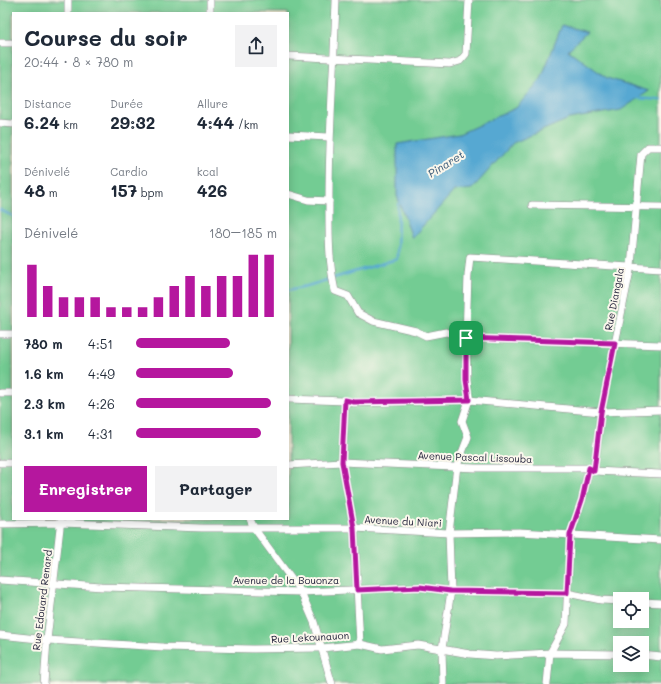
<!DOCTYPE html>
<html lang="fr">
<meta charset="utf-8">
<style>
:root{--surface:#fff;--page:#f2f2f3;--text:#1f2937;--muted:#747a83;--accent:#b5179e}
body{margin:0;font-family:Mali,sans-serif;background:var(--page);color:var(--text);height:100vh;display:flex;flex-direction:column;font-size:15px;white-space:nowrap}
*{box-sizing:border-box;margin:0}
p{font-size:13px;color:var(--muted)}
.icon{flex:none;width:22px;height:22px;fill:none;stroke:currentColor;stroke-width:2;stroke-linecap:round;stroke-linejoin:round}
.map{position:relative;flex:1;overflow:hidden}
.drawer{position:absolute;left:12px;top:12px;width:277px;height:508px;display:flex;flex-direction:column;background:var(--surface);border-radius:0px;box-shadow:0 2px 10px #0003}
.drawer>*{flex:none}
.tools{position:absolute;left:613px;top:592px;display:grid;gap:8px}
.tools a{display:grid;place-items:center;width:36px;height:36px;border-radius:0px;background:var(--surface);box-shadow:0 2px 10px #0003;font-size:20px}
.pin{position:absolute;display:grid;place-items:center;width:34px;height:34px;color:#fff;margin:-17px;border-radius:8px;box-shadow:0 2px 6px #0006}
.round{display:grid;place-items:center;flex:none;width:42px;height:42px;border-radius:0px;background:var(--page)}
.headline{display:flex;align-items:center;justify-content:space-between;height:68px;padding:0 12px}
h1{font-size:22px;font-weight:800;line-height:30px}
.figures{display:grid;grid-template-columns:repeat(3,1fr);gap:6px;height:68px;padding:4px 12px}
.figures div{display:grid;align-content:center}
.figures b{font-size:17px;font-weight:800}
.figures small{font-size:11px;font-weight:400}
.figures p{font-size:11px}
.chart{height:112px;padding:8px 12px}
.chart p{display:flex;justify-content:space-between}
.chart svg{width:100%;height:72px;margin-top:4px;stroke:var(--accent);stroke-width:6}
.action{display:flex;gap:8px;margin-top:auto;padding:8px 12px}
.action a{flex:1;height:46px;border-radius:0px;background:var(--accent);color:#fff;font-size:16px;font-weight:800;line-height:46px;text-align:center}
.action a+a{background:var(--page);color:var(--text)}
ul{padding:0 12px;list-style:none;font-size:13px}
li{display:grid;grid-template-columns:64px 48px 1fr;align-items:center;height:30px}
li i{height:10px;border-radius:5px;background:var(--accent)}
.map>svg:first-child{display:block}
.green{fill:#73cc93;stroke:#4a7767;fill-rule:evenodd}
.water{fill:#57a8d2;stroke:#3c6586}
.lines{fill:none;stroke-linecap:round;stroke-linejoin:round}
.stream{stroke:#57a8d2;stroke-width:2.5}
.minor-casing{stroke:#8b8788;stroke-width:8}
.minor{stroke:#fff;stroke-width:7}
.route-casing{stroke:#fff;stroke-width:8}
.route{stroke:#b5179e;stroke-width:5}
.labels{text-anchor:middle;stroke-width:4;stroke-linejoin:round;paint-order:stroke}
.street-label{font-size:10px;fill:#22223b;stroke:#fbf7ec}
.water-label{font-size:11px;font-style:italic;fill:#375877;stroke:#fbf7ec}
</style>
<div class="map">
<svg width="661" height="684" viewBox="0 0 661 684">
<rect width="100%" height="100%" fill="#fbf7ec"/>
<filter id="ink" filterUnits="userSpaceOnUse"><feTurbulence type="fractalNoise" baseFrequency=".025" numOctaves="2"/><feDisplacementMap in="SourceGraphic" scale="8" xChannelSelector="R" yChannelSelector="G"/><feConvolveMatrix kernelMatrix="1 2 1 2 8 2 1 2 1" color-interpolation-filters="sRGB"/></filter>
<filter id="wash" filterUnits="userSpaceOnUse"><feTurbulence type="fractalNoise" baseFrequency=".012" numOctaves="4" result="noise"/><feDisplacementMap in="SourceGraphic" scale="16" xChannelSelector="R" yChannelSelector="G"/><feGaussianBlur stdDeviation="0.9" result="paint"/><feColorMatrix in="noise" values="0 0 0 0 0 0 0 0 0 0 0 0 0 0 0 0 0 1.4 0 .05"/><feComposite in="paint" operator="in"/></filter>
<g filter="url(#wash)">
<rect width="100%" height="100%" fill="#f4ecd6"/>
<path class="green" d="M0 0H661V684H0ZM13 13H288V519H13ZM620 599H642V621H620ZM620 643H642V665H620Z"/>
<polygon class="water" points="562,25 587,32 568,50 607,78 649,91 621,110 569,119 513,143 472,189 454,191 412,238 397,196 397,144 459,134 516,108 541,79"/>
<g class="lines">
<g class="stream">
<polyline points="636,98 661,100"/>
<polyline points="0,210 13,216"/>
<polyline points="288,290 307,286 397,259 398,204 403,201"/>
</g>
</g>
</g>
<g filter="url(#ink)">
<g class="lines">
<defs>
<g id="minor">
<path d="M336 0C334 66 329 131 329 197 329 229 328 259 335 291L348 296 358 313 373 321 416 331 426 336 446 332 466 338 661 345"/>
<polyline points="68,13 68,0"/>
<polyline points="210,13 210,0"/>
<polyline points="0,43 13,43"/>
<polyline points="288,56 450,64 460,61 466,54 469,0"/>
<polyline points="0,123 13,124"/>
<polyline points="288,135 329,137"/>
<polyline points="288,194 308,200 329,201"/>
<polyline points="532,205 661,207"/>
<polyline points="0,334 13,334"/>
<polyline points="0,393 13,393"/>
<polyline points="288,399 345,401 354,403 469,400 601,412 661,410"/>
<polyline points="345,401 342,462 354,528 360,644"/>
<polyline points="0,463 13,463"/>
<polyline points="288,465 342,462 475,468 589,468 594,471 661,474"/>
<polyline points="594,471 601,412 631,266 641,154 648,147 661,147"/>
<polyline points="250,519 254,528 301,592 314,622 332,684"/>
<polyline points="0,524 61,523 202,528 354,528 449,533 519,532 661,540"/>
<polyline points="0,580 102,587 301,592 420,587 451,591 567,593 601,600 620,601"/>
<polyline points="642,602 661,603"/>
<polyline points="0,635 47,640 163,647 253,649 322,648 360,644 382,649 418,645 470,654 496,656 550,653 620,654"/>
<polyline points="642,655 661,657"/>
<polyline points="44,684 47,640 61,519"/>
<polyline points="443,684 442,649 451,591 449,533 457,466 468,437 462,421 469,400 467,380 466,338 468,275 470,257 661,269"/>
<polyline points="547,684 550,653 566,624 570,535 582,500 589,468"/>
</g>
</defs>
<use href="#minor" class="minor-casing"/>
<use href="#minor" class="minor"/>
</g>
</g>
<g class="lines" filter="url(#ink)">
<defs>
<polygon id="route" points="466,338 615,343 601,412 594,471 589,468 582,500 570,535 567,593 450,591 420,587 357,590 354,528 342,462 345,400 354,402 469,400 466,380"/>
</defs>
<use href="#route" class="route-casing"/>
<use href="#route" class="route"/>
</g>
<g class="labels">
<g class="street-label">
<text transform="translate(614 299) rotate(-79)" y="4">Rue Diangala</text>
<text transform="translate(475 457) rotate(2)" y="4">Avenue Pascal Lissouba</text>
<text transform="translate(403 521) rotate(3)" y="4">Avenue du Niari</text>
<text x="286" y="584">Avenue de la Bouonza</text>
<text transform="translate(42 600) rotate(-83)" y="4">Rue Edouard Renard</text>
<text transform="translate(310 637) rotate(-3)" y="4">Rue Lekounauon</text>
</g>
<g class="water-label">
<text transform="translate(446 164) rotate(-32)" y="4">Pinaret</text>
</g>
</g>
</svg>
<div class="tools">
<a><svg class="icon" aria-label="locate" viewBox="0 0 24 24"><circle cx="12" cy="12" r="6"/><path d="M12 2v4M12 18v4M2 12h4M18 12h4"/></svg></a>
<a><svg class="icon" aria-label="layers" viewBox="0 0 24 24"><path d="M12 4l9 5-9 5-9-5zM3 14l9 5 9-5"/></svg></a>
</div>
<div class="pin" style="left:466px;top:338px;background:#1e9e55"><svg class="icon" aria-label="arrive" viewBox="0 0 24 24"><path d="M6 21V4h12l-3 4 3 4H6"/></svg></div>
<section class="drawer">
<div class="headline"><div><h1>Course du soir</h1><p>20:44 · 8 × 780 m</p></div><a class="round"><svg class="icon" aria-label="share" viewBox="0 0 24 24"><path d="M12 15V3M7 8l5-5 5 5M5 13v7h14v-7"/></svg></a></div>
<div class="figures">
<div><p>Distance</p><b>6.24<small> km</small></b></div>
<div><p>Durée</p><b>29:32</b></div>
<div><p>Allure</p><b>4:44<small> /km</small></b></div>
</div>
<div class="figures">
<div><p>Dénivelé</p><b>48<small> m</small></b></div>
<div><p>Cardio</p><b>157<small> bpm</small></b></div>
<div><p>kcal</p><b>426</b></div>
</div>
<div class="chart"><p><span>Dénivelé</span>180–185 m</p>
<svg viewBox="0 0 160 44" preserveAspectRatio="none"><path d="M5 44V12M15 44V25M25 44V32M35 44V32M45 44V32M55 44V38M65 44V38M75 44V38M85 44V32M95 44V25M105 44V19M115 44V25M125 44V19M135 44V19M145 44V6M155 44V6"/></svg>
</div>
<ul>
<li><b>780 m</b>4:51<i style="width:67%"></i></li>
<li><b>1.6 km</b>4:49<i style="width:69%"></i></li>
<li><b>2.3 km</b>4:26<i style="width:96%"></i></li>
<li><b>3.1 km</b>4:31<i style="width:89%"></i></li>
</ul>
<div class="action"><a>Enregistrer</a><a>Partager</a></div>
</section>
</div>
